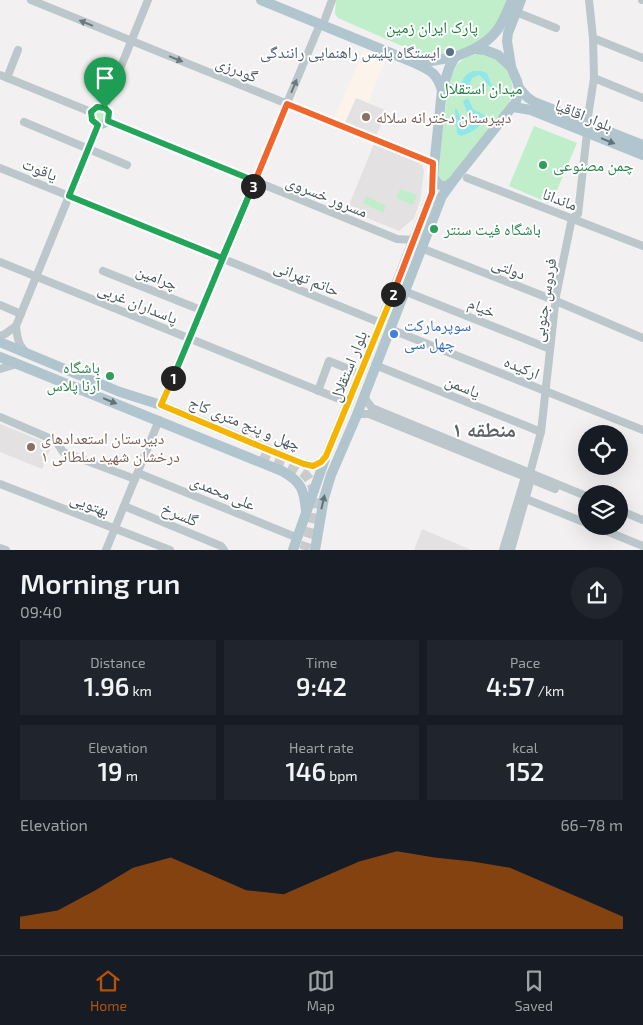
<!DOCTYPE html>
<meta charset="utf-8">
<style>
:root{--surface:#171b24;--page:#20242c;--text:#f1f3f6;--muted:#9ea1a6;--line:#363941;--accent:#b45309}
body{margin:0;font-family:"Exo 2","Noto Naskh Arabic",sans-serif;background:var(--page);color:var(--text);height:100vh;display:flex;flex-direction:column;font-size:19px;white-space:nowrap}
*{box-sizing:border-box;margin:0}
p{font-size:16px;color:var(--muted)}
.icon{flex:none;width:28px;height:28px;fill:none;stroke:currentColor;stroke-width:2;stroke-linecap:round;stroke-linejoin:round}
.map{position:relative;height:550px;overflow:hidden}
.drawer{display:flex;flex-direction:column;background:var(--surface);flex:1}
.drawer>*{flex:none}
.controls{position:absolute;left:578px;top:425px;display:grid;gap:10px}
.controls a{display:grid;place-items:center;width:50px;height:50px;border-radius:50%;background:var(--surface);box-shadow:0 5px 20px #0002;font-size:25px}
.pin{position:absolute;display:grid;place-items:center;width:42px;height:42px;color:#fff;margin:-51px -21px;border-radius:50% 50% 50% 0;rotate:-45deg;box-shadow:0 0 5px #0007}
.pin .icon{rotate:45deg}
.km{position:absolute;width:25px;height:25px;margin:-12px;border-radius:50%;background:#222;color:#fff;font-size:14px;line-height:25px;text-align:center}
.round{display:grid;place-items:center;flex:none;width:52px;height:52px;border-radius:26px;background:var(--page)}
.overview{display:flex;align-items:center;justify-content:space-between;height:85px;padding:0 20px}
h1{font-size:28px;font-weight:600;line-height:38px}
.figures{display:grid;grid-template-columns:repeat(3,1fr);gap:8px;height:85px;padding:5px 20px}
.figures div{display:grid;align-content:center;border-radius:0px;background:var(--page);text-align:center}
.figures b{font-size:25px;font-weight:600}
.figures small{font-size:14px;font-weight:400}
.figures p{font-size:14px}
.chart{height:140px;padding:10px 20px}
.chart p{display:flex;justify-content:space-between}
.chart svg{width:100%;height:90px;margin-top:5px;fill:var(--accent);opacity:.7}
.tabs{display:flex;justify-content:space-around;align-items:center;height:70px;border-top:1px solid var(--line);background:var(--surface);font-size:14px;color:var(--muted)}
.tabs a{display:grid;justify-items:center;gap:2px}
.tabs .on{color:var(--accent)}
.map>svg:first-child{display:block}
.commercial{fill:#fcf4eb}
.education{fill:#e3e1e2}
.green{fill:#c0eeca}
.water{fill:#8fe7ea}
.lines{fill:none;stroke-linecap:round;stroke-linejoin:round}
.major-tunnel{stroke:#c8cacc;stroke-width:10;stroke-dasharray:10 5;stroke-linecap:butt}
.minor{stroke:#bcc7cc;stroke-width:8}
.major{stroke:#b1c5ce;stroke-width:10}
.oneway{fill:#6b797e}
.oneway2{fill:#627279}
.split-1-casing{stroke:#fff;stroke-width:10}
.split-2-casing{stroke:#fff;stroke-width:10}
.split-3-casing{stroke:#fff;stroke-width:10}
.split-4-casing{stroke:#fff;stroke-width:10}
.split-1{stroke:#22a559;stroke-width:6}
.split-2{stroke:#f5b400;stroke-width:6}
.split-3{stroke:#f0652b;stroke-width:6}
.split-4{stroke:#22a559;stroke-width:6}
.service-dot{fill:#5c6f8a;stroke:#fff;stroke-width:2}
.education-dot{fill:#8d6e63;stroke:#fff;stroke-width:2}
.leisure-dot{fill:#2e9e5b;stroke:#fff;stroke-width:2}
.shop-dot{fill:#3f7fe0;stroke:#fff;stroke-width:2}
.labels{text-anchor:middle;stroke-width:4;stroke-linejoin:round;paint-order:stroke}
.park-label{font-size:16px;fill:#1a7e3a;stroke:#fff}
.service-label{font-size:16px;fill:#4e5e75;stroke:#fff;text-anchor:end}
.street-label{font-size:16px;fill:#48575d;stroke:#fff}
.education-label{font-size:16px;fill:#785e54;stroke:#fff;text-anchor:start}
.leisure-label{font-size:16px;fill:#27864d;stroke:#fff;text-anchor:start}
.shop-label{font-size:16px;fill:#366cbe;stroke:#fff;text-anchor:start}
.district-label{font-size:21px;font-weight:bold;fill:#5d6265;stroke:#fff}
</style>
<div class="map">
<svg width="643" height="550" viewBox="0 0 643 550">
<rect width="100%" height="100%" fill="#f2f0f1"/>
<polygon class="commercial" points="364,49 386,59 368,103 356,98 345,123 334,119"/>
<g class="education">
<polygon points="356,98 387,111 376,136 345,123"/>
<polygon points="374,144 422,164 423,167 424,171 420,201 414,218 399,231 355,213 356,208 349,205"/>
<polygon points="0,424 52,445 42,469 0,452"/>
<polygon points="422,529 469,549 472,550 414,550"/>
</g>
<g class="green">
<polygon points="336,0 509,0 499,24 482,40 467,48 447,55 431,56 411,50 338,18 335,14"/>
<path d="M481 54C506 58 520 82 508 105L445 184 437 178 449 79C456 63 464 55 481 54Z"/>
<circle cx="100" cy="116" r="9"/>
<polygon points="534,126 577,143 551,204 509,186"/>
<polygon points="400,189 417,195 413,205 396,198"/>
<polygon points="366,196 386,206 383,213 363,203"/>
</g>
<g class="water">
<path d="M474 71H481L487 73 491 84 494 87 493 88C484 84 486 79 479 75L472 78 469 87 461 84C464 76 467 73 474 71Z"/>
<path d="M468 98 473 109 486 116C480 128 473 132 461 136L457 134 455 109H457C459 114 461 119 467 118L468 115 463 101Z"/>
</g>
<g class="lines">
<path class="major-tunnel" d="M261 454C274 460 292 465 303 473 325 489 311 530 304 550"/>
<g class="minor">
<polyline points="31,0 433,163"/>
<polyline points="642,0 643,0"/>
<polyline points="516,12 556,28"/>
<polyline points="325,19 332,0"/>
<polyline points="593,38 643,58"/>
<polyline points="0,75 91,112"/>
<polyline points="7,78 18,50"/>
<polyline points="594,78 643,98"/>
<circle cx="100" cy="116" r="9"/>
<polyline points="104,108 148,0"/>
<polyline points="108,121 397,239 414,240"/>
<polyline points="24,122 127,165"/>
<polyline points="587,123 594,78 593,38 589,0"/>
<polyline points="0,168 381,323"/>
<polyline points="467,178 643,246"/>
<polyline points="421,248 556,301 643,338"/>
<polyline points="0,262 349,403"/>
<polyline points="103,271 201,310"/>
<polyline points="404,291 550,349"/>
<polyline points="0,305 21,314"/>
<path d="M16 326C17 335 18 345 25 351"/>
<polyline points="390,329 643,430"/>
<polyline points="0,336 5,334 16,326 98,125"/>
<polyline points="375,365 541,432"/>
<polyline points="0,369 17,364"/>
<polyline points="318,391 329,361 361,374"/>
<polyline points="365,394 366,400 372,408 586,496"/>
<polyline points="161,405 320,24"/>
<polyline points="0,417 56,441 63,452 135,479"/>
<polyline points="356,417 360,414 369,414 555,489"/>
<polyline points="138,473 298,538"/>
<polyline points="0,484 170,550"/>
<polyline points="521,497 586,523"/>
<polyline points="124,506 221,546 224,550"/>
<polyline points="619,510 643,520"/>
<polyline points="594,526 643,546"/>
<polyline points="0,548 6,550"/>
<polyline points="106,550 159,420"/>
<polyline points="503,550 525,477 528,474"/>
<polyline points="511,550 531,479 530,473 541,432 556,296 572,218 578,214 587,133"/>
</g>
<g class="major">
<path d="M261 0 415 63C432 72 436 72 442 90"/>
<path d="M474 49C498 36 502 24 512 0"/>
<polyline points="410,54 431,61 455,57"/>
<polyline points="511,66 507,41 508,33 521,0"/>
<polyline points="519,88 527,97 534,102 643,145"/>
<polyline points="513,107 531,110 643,155"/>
<polyline points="0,342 120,392 161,405 304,464 313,466 321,462 325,458"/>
<path d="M0 357 282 471C302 482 304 490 306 511"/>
<polyline points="293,550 326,456 381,323 432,193 433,176"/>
<path d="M315 550 324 498 331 475 356 417 442 196 453 181 516 102 519 88 517 81 511 67 498 55 485 50 474 49 455 57 449 68 442 90 433 176C436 182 439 187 447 186L453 181"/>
</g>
</g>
<defs><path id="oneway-solid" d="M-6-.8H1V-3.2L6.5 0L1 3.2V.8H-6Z" transform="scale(1.25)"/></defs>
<g class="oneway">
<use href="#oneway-solid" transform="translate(86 23) rotate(-158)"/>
<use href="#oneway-solid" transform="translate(176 59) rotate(22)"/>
<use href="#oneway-solid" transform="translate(294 86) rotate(-68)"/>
</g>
<g class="oneway2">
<use href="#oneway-solid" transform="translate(608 141) rotate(22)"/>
<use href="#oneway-solid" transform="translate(110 401) rotate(22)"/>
<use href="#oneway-solid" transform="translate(323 502) rotate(-77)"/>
</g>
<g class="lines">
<defs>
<polyline id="split-1" points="105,108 109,112 108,121 255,181 173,378"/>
<polyline id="split-2" points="173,378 161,405 264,448 304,464 313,466 321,462 326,456 393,294"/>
<polyline id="split-3" points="253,186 287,104 433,163 432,193 393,294"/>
<polyline id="split-4" points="105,108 97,107 91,112 92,120 98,125 69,196 222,258 253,186"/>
</defs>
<use href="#split-1" class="split-1-casing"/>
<use href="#split-2" class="split-2-casing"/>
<use href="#split-3" class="split-3-casing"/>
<use href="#split-4" class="split-4-casing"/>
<use href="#split-1" class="split-1"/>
<use href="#split-2" class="split-2"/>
<use href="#split-3" class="split-3"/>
<use href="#split-4" class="split-4"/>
</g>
<circle class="service-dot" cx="450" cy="52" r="5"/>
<g class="education-dot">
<circle cx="366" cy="117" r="5"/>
<circle cx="31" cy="447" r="5"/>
</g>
<g class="leisure-dot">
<circle cx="543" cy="165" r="5"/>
<circle cx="434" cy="229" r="5"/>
<circle cx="110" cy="376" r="5"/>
</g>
<circle class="shop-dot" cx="394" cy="334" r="5"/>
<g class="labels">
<g class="park-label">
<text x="432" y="33">پارک ایران زمین</text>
<text x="481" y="94">میدان استقلال</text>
</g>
<g class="service-label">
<text x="440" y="58">ایستگاه پلیس راهنمایی رانندگی</text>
</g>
<g class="street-label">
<text transform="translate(237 69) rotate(22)" y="6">گودرزی</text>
<text transform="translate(584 115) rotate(22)" y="6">بلوار اقاقیا</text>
<text transform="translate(40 169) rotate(22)" y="6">یاقوت</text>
<text transform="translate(327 196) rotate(22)" y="6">مسرور خسروی</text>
<text transform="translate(560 199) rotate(21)" y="6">ماندانا</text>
<text transform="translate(509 268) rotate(22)" y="6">دولتی</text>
<text transform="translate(157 277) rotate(22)" y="6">چرامین</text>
<text transform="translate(307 278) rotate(22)" y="6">حاتم تهرانی</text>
<text transform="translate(544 300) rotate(-81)" y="6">فردوس جنوبی</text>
<text transform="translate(138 303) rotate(22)" y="6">پاسداران غربی</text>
<text transform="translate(482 307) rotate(22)" y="6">خیام</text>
<text transform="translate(348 366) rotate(-68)" y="6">بلوار استقلال</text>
<text transform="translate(522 367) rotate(22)" y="6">ارکیده</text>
<text transform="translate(463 386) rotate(22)" y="6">یاسمن</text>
<text transform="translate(245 423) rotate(22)" y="6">چهل و پنج متری کاج</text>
<text transform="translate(223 492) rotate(22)" y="6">علی محمدی</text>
<text transform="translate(90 504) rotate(21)" y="6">بهتویی</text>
<text transform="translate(180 514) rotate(22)" y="6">گلسرخ</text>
</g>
<g class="education-label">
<text x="376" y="123">دبیرستان دخترانه سلاله</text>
<text x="41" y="444">دبیرستان استعدادهای<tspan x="41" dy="18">درخشان شهید سلطانی ۱</tspan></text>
</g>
<g class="leisure-label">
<text x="553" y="171">چمن مصنوعی</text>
<text x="444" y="235">باشگاه فیت سنتر</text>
<text x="100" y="373" text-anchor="end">باشگاه<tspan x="100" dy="18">آرنا پلاس</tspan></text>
</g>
<g class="shop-label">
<text x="404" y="331">سوپرمارکت<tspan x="404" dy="18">چهل سی</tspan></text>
</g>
<g class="district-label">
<text x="484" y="437">منطقه ۱</text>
</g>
</g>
</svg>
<div class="controls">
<a><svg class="icon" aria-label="locate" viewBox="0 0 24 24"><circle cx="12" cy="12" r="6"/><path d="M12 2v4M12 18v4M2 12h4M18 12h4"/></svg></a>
<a><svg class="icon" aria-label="layers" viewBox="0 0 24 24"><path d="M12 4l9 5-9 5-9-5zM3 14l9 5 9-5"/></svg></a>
</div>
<div class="pin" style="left:105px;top:108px;background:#1e9e55"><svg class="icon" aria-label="arrive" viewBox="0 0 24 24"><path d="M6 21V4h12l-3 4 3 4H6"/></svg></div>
<b class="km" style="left:173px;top:378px">1</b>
<b class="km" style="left:393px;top:294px">2</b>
<b class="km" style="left:253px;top:186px">3</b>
</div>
<section class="drawer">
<div class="overview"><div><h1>Morning run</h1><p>09:40</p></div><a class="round"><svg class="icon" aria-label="share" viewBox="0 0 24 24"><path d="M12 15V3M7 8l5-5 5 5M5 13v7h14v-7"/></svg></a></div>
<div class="figures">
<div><p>Distance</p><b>1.96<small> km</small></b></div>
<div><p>Time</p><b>9:42</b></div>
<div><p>Pace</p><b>4:57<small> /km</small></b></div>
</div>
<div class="figures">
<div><p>Elevation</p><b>19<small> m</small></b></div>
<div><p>Heart rate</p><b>146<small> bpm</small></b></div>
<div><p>kcal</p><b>152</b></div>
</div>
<div class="chart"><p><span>Elevation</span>66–78 m</p>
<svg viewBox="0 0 160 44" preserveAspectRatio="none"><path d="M0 44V38L10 35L20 25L30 14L40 9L50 17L60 25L70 27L80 19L90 11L100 6L110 9L120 11L130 14L140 22L150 30L160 38V44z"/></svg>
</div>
</section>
<nav class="tabs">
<a class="on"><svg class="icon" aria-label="home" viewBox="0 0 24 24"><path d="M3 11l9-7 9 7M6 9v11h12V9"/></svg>Home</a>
<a><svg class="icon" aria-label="map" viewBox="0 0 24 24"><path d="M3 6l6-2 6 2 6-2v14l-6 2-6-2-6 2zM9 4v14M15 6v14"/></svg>Map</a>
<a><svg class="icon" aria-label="saved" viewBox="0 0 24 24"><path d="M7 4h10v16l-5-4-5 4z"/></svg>Saved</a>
</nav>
